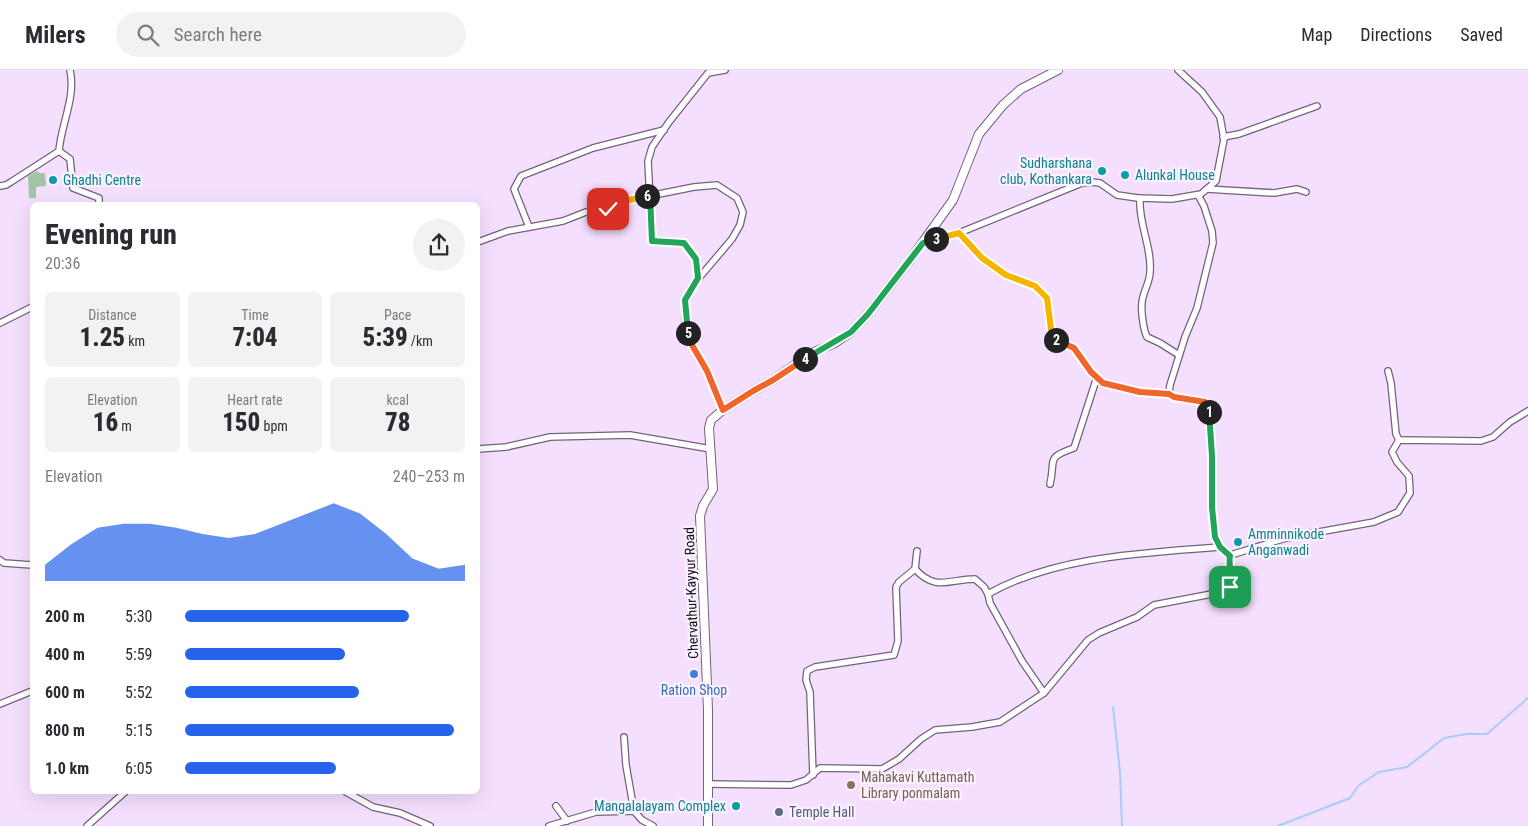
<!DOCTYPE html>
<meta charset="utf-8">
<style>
:root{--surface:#fff;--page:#f2f2f3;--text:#2b2b33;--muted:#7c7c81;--line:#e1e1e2;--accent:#2563eb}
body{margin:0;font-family:"Roboto Condensed",sans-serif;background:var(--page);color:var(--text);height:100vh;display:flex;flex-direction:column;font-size:19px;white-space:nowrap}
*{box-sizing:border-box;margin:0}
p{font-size:16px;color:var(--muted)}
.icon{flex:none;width:28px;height:28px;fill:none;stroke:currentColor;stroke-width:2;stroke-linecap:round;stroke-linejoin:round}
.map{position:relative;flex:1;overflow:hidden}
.side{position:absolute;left:30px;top:132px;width:450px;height:592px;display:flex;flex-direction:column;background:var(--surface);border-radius:8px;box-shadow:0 5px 20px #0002}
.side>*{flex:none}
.pin{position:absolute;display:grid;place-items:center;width:42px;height:42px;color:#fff;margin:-21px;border-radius:10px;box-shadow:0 2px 8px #0006}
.km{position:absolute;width:25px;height:25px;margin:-12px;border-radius:50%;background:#222;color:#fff;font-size:14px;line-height:25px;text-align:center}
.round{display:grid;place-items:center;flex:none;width:52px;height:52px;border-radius:26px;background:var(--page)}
.summary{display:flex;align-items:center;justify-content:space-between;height:85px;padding:0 15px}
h1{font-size:28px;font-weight:800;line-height:38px}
.metrics{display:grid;grid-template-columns:repeat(3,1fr);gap:8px;height:85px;padding:5px 15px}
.metrics div{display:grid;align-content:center;border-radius:8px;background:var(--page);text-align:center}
.metrics b{font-size:25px;font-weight:800}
.metrics small{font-size:14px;font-weight:400}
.metrics p{font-size:14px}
.chart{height:140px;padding:10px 15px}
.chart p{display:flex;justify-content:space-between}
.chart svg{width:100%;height:90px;margin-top:5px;fill:var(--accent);opacity:.7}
ul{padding:0 15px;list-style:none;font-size:16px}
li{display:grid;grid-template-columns:80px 60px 1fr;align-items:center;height:38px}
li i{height:12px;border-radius:6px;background:var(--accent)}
header{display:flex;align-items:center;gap:30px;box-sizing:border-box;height:70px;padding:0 25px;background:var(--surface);border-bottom:1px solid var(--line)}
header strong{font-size:24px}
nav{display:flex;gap:28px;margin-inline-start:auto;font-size:18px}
.search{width:350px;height:45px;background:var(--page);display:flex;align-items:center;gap:12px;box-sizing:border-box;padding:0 18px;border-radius:28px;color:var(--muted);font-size:19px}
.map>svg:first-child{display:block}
.green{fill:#a2c4a7}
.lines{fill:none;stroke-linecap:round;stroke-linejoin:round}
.stream{stroke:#a7ccf9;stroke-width:2}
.minor-casing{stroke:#74617c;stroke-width:8}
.major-casing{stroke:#74617c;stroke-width:10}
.minor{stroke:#fff;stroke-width:5.5}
.major{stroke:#fff;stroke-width:8}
.split-1-casing{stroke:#fff;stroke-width:10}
.split-2-casing{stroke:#fff;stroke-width:10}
.split-3-casing{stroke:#fff;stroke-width:10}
.split-4-casing{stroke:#fff;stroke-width:10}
.split-5-casing{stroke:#fff;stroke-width:10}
.split-6-casing{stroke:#fff;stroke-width:10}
.split-7-casing{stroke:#fff;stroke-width:10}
.split-1{stroke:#22a559;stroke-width:6}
.split-2{stroke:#f0652b;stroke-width:6}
.split-3{stroke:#f5b400;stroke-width:6}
.split-4{stroke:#22a559;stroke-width:6}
.split-5{stroke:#f0652b;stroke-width:6}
.split-6{stroke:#22a559;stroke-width:6}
.split-7{stroke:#f5b400;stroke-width:6}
.culture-dot{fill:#0f9aa8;stroke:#fbf2ff;stroke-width:2}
.shop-dot{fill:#3f7fe0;stroke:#fbf2ff;stroke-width:2}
.education-dot{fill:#8d6e63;stroke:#fbf2ff;stroke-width:2}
.service-dot{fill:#5c6f8a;stroke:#fbf2ff;stroke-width:2}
.labels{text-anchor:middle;stroke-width:4.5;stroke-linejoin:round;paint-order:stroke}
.culture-label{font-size:14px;fill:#0d838f;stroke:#fbf2ff;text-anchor:start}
.street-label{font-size:14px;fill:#150e18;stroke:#fbf2ff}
.shop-label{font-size:14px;fill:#366cbe;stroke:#fbf2ff}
.education-label{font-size:14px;fill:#785e54;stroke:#fbf2ff;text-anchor:start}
.service-label{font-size:14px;fill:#4e5e75;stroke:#fbf2ff;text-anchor:start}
</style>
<header>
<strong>Milers</strong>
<div class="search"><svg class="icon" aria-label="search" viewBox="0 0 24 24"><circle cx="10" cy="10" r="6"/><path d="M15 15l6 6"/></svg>Search here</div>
<nav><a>Map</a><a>Directions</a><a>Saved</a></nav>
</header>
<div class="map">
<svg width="1528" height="756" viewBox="0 0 1528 756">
<rect width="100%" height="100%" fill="#f5dfff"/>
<polygon class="green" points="37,101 40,103 45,103 46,116 36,117 36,128 29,128 28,106"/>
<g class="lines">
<g class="stream">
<polyline points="1113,637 1120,702 1122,756"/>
<polyline points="1278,756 1350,728 1358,716 1379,702 1407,697 1444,668 1466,664 1487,664 1528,628"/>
</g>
<defs>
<g id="minor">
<polyline points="1223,67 1239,64 1317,36"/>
<polyline points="59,81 70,89 73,118 99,128 99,135"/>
<path d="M0 116 6 115 11 112 59 81C61 54 76 28 70 0"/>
<polyline points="1207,119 1274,123 1297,119 1306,122"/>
<polyline points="1198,125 1204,136 1212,161 1213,173 1197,238 1185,267 1170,315 1169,324 1173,327 1205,332 1208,338 1212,386 1212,437 1215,467 1220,477 1229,486"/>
<path d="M1140 128C1138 153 1152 176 1150 202 1150 212 1143 222 1142 232 1141 240 1143 259 1147 267L1160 273 1179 285"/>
<polyline points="529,157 514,119 521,106 593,78 664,60"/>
<polyline points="959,163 982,188 1006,205 1035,216 1047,228 1052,267 1074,278 1091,303 1103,313 1140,322 1169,324"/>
<polyline points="478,172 508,161 563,151 586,142 607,139 629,130 694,117 717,115 737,128 743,142 740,155 732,169 693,215 685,230 686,259 692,275 707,301 723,340"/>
<polyline points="923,173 959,163 1082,113 1091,112 1100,113 1117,125 1138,128 1172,129 1201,124 1216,111 1224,69 1220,47 1202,22 1178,0"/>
<polyline points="698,208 696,189 684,173 652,171 648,91 652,77 669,52 708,3 725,0"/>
<polyline points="0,253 32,237"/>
<polyline points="1388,301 1391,313 1396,364 1399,370"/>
<polyline points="478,379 506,377 550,367 630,365 711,379"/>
<path d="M1050 414C1056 389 1045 388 1074 378L1097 307"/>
<polyline points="0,490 4,493 32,495"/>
<path d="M915 499C936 522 949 509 975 509L984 517 988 524"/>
<path d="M1044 623 1022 591 990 533 988 524C1055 486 1144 483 1220 477"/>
<polyline points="0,634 32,621"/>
<polyline points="624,667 626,695 634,741"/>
<polyline points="813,705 810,622 806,610 807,601 815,597 894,585 898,571 896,517 899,512 915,499 917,481"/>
<polyline points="709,714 791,715 806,710 820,698 882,699 899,689 921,669 935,660 972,657 1000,652 1044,623 1088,570 1099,563 1137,547 1154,535 1217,523 1228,519 1232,513 1229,492 1229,486 1234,484 1286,468 1374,452 1398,442 1410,423 1409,406 1397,392 1392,382 1399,370 1481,371 1493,367 1510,352 1528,341"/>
<polyline points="346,722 373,737 400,743 430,756"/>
<polyline points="556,736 567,751"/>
<polyline points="87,756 125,722"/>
<polyline points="549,756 596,742 634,741 642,750 653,756"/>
</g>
<polyline id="major" points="708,756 708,640 700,446 703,436 713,419 709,358 711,350 723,340 753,321 773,310 814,282 833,274 851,262 868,244 910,190 953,130 979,64 1003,35 1021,19 1058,0"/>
</defs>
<use href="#minor" class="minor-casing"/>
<use href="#major" class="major-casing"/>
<use href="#minor" class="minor"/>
<use href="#major" class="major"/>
</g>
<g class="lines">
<defs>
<path id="split-1" d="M1209 342 1212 386V437L1215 467 1220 477 1230 486C1228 496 1233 507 1230 517"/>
<polyline id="split-2" points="1056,270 1074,278 1091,302 1103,313 1140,322 1169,324 1174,327 1205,332 1209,342"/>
<polyline id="split-3" points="936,169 959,163 982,188 1006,205 1035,216 1047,228 1052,267 1056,270"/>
<polyline id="split-4" points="805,289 851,262 868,244 923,173 936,169"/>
<polyline id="split-5" points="688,263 692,275 707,301 723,340 753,321 773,310 805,289"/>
<polyline id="split-6" points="647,126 650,125 652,171 684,173 696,189 698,208 685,230 688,263"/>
<polyline id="split-7" points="608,139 629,130 647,126"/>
</defs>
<use href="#split-1" class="split-1-casing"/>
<use href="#split-2" class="split-2-casing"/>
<use href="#split-3" class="split-3-casing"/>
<use href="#split-4" class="split-4-casing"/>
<use href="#split-5" class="split-5-casing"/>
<use href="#split-6" class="split-6-casing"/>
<use href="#split-7" class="split-7-casing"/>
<use href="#split-1" class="split-1"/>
<use href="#split-2" class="split-2"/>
<use href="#split-3" class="split-3"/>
<use href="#split-4" class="split-4"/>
<use href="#split-5" class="split-5"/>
<use href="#split-6" class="split-6"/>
<use href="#split-7" class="split-7"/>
</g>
<g class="culture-dot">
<circle cx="1102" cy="101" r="5"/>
<circle cx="1125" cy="105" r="5"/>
<circle cx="53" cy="110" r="5"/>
<circle cx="1238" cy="472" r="5"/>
<circle cx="736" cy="736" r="5"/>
</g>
<circle class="shop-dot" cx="694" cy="604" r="5"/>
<circle class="education-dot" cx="851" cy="715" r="5"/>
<circle class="service-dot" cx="779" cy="742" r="5"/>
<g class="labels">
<g class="culture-label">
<text x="1092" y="98" text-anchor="end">Sudharshana<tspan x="1092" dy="16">club, Kothankara</tspan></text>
<text x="1135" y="110">Alunkal House</text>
<text x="63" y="115">Ghadhi Centre</text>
<text x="1248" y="469">Amminnikode<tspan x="1248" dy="16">Anganwadi</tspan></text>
<text x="726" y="741" text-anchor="end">Mangalalayam Complex</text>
</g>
<g class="street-label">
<text transform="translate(691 523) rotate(-92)" y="5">Chervathur-Kayyur Road</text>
</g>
<g class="shop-label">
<text x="694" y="625">Ration Shop</text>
</g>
<g class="education-label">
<text x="861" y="712">Mahakavi Kuttamath<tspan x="861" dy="16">Library ponmalam</tspan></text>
</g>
<g class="service-label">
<text x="789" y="747">Temple Hall</text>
</g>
</g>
</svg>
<div class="pin" style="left:1230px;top:517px;background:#1e9e55"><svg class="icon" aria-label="arrive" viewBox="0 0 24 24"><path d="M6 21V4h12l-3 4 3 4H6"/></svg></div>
<div class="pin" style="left:608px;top:139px;background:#d93025"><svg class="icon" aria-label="check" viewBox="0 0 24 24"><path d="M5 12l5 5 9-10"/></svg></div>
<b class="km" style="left:1209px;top:342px">1</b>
<b class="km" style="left:1056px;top:270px">2</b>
<b class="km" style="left:936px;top:169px">3</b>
<b class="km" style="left:805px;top:289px">4</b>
<b class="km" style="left:688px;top:263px">5</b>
<b class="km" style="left:647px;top:126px">6</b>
<section class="side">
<div class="summary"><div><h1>Evening run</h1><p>20:36</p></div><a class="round"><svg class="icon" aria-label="share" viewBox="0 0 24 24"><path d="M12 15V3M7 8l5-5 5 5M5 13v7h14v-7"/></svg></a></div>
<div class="metrics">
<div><p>Distance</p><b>1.25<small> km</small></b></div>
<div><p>Time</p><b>7:04</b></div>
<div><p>Pace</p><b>5:39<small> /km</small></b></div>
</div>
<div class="metrics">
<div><p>Elevation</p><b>16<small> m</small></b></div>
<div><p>Heart rate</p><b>150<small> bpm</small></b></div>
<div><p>kcal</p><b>78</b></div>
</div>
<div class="chart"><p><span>Elevation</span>240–253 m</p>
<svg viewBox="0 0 160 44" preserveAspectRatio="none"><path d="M0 44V36L10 26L20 18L30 16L40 16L50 18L60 21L70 23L80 21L90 16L100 11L110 6L120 11L130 21L140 33L150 38L160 36V44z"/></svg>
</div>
<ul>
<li><b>200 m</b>5:30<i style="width:80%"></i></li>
<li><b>400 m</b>5:59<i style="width:57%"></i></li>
<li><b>600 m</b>5:52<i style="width:62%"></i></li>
<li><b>800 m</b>5:15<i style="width:96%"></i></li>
<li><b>1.0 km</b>6:05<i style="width:54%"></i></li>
</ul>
</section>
</div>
